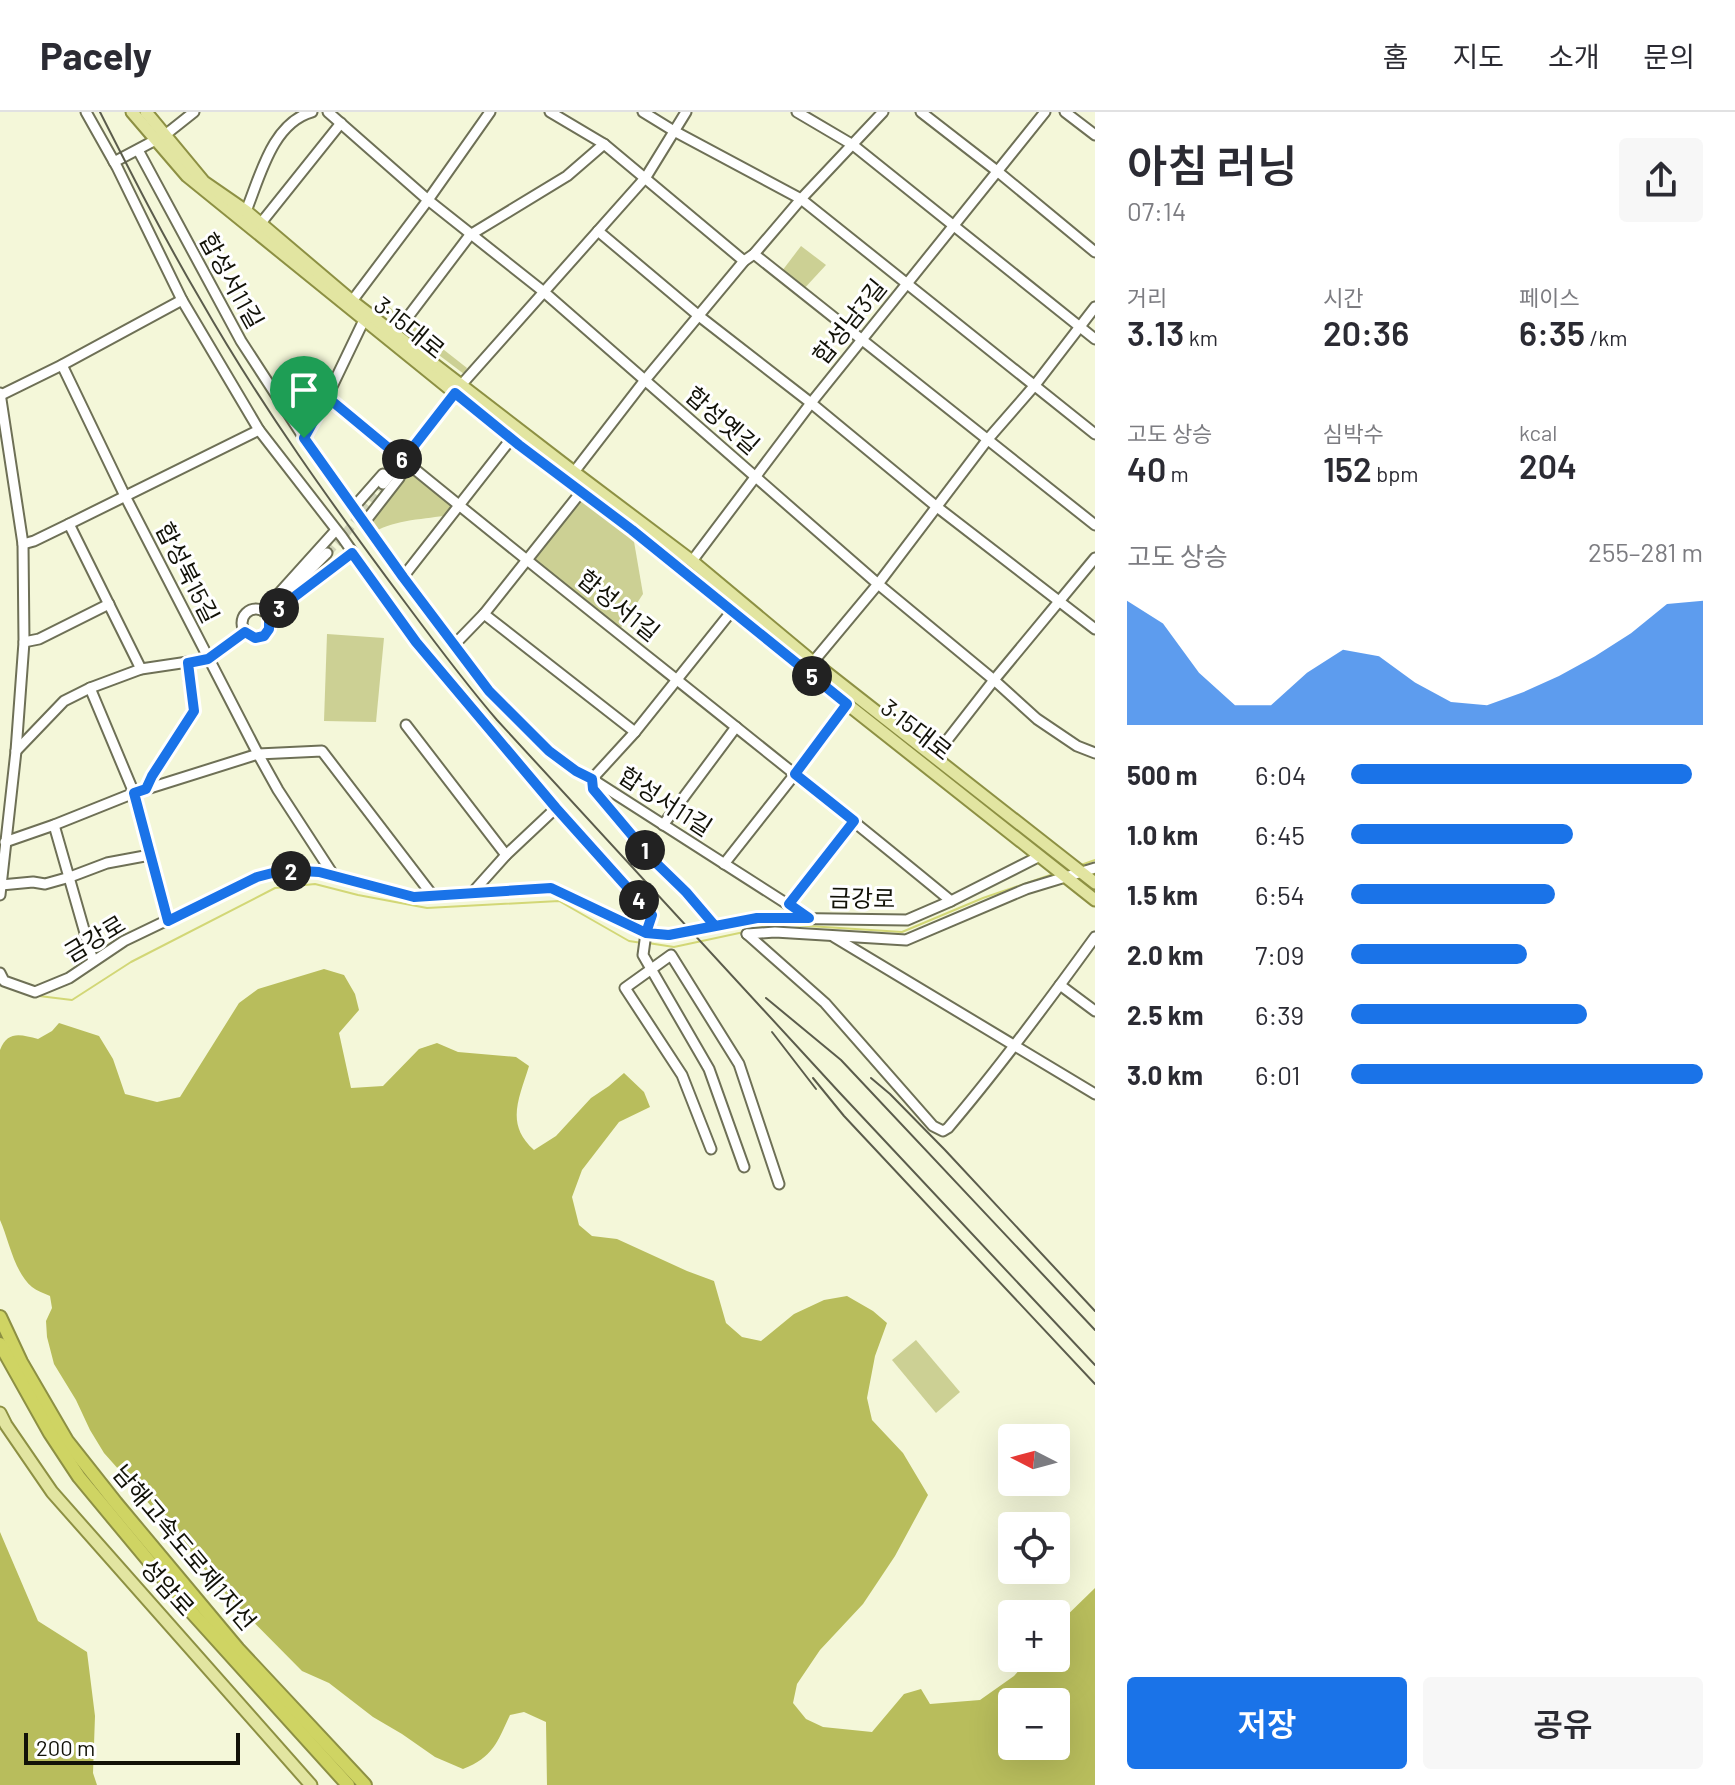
<!DOCTYPE html>
<html lang="ko">
<meta charset="utf-8">
<style>
:root{--surface:#fff;--page:#f7f7f7;--text:#2b2b33;--muted:#7c7c81;--line:#e1e1e2;--accent:#1a73e8}
body{margin:0;font-family:Barlow,"Noto Sans KR",sans-serif;background:var(--page);color:var(--text);height:100vh;display:flex;flex-direction:column;font-size:30px;white-space:nowrap}
*{box-sizing:border-box;margin:0}
p{font-size:26px;color:var(--muted)}
.icon{flex:none;width:44px;height:44px;fill:none;stroke:currentColor;stroke-width:2;stroke-linecap:round;stroke-linejoin:round}
.map{position:relative;flex:1;overflow:hidden}
.sheet{display:flex;flex-direction:column;background:var(--surface);width:640px}
.sheet>*{flex:none}
.needle{width:52px;rotate:276deg}
.tools{position:absolute;left:998px;top:1312px;display:grid;gap:16px}
.tools a{display:grid;place-items:center;width:72px;height:72px;border-radius:8px;background:var(--surface);box-shadow:0 8px 32px #0002;font-size:40px}
.scale{position:absolute;left:24px;bottom:20px;width:216px;box-sizing:border-box;padding-left:8px;border:4px solid #121208;border-top:0;font-size:22px;line-height:28px;white-space:nowrap;color:#121208;-webkit-text-stroke:6px #fff;paint-order:stroke}
.pin{position:absolute;display:grid;place-items:center;width:68px;height:68px;color:#fff;margin:-82px -34px;border-radius:50% 50% 50% 0;rotate:-45deg;box-shadow:0 0 8px #0007}
.pin .icon{rotate:45deg}
.km{position:absolute;width:40px;height:40px;margin:-20px;border-radius:50%;background:#222;color:#fff;font-size:22px;line-height:40px;text-align:center}
.round{display:grid;place-items:center;flex:none;width:84px;height:84px;border-radius:8px;background:var(--page)}
.overview{display:flex;align-items:center;justify-content:space-between;height:136px;padding:0 32px}
h1{font-size:44px;font-weight:600;line-height:60px}
.stats{display:grid;grid-template-columns:repeat(3,1fr);gap:12px;height:136px;padding:8px 32px}
.stats div{display:grid;align-content:center}
.stats b{font-size:34px;font-weight:600}
.stats small{font-size:22px;font-weight:400}
.stats p{font-size:22px}
.chart{height:224px;padding:16px 32px}
.chart p{display:flex;justify-content:space-between}
.chart svg{width:100%;height:144px;margin-top:8px;fill:var(--accent);opacity:.7}
.button{display:flex;gap:16px;margin-top:auto;padding:16px 32px}
.button a{flex:1;height:92px;border-radius:8px;background:var(--accent);color:#fff;font-size:32px;font-weight:600;line-height:92px;text-align:center}
.button a+a{background:var(--page);color:var(--text)}
ul{padding:0 32px;list-style:none;font-size:26px}
li{display:grid;grid-template-columns:128px 96px 1fr;align-items:center;height:60px}
li i{height:20px;border-radius:10px;background:var(--accent)}
header{display:flex;align-items:center;gap:48px;box-sizing:border-box;height:112px;padding:0 40px;background:var(--surface);border-bottom:2px solid var(--line)}
header strong{font-size:38px}
nav{display:flex;gap:44px;margin-inline-start:auto;font-size:28px}
main{display:flex;flex:1;min-height:0}
.map>svg:first-child{display:block}
.green{fill:#ccd094}
.forest{fill:#b8bd5c;fill-rule:evenodd}
.lines{fill:none;stroke-linecap:round;stroke-linejoin:round}
.stream{stroke:#d2d776;stroke-width:2}
.minor-tunnel{stroke:#d2d5ba;stroke-width:9;stroke-dasharray:9 4.5;stroke-linecap:butt}
.minor-casing{stroke:#6e7056;stroke-width:13}
.major-casing{stroke:#8d9043;stroke-width:15}
.highway-casing{stroke:#8d9043;stroke-width:16}
.minor{stroke:#fff;stroke-width:9}
.major{stroke:#e2e5a1;stroke-width:11}
.highway{stroke:#cfd463;stroke-width:12}
.rail{stroke:#5b5c4c;stroke-width:2}
.route-casing{stroke:#fff;stroke-width:16}
.route{stroke:#1a73e8;stroke-width:10}
.labels{text-anchor:middle;stroke-width:6;stroke-linejoin:round;paint-order:stroke}
.street-label{font-size:24px;fill:#121208;stroke:#fff}
</style>
<header>
<strong>Pacely</strong>
<nav><a>홈</a><a>지도</a><a>소개</a><a>문의</a></nav>
</header>
<main>
<div class="map">
<svg width="1095" height="1673" viewBox="0 0 1095 1673">
<rect width="100%" height="100%" fill="#f4f7d9"/>
<g class="green">
<polygon points="801,134 826,153 801,180 779,163"/>
<polygon points="374,194 388,194 467,256 464,262"/>
<path d="M400 351 460 394 449 407 443 404C424 407 386 409 373 422L364 411 399 366Z"/>
<polygon points="581,380 632,418 643,482 618,520 528,448"/>
<polygon points="327,522 384,526 376,610 324,609"/>
<polygon points="916,1228 960,1280 936,1301 892,1248"/>
</g>
<g class="forest">
<path d="M324 857 344 863 355 882 359 898 339 921 351 976 383 974 419 937 437 931 458 940 516 945 529 954C519 987 505 1012 534 1038L556 1024 591 986 609 974 624 961 644 980 650 995 619 1010 582 1058 572 1085 579 1113 592 1124 617 1127 687 1159 714 1169 726 1211 742 1225 761 1229 794 1202 824 1188 847 1184 873 1199 887 1211 875 1244 867 1286 872 1308 903 1341 928 1383 895 1444 863 1492 820 1538 797 1572 793 1591 806 1607 823 1615 872 1620 904 1582 921 1577 930 1592 980 1588 1014 1564 1030 1546H1056V1514L1095 1476V1673H547L546 1610 524 1600 510 1603C497 1631 493 1645 463 1657L435 1645 402 1622 373 1605 329 1571 302 1559 215 1471 184 1431 104 1341 90 1318 76 1288 54 1252 47 1225 46 1209 52 1196 50 1184C44 1181 37 1179 32 1175 14 1160 9 1128 0 1108V938C8 918 21 923 38 927L52 919 59 911 99 924 113 947 125 982 157 990 180 985 239 891 258 877ZM1012 1590H1056V1634H1012Z"/>
<polygon points="0,1420 38,1509 87,1540 95,1604 93,1661 97,1673 0,1673"/>
</g>
<g class="lines">
<g class="stream">
<polyline points="1081,753 1095,748"/>
<polyline points="754,817 777,812 902,820 983,786 1056,761"/>
<polyline points="648,831 674,835 744,820"/>
<polyline points="0,873 10,876"/>
<polyline points="39,884 72,888 131,850 275,776 315,772 358,783 427,796 559,789 629,829 642,831"/>
</g>
<polyline class="minor-tunnel" points="327,441 346,421 383,372"/>
<defs>
<g id="minor">
<polyline points="86,0 117,55 182,188 259,318 342,425 416,530 556,696 652,803 646,821 643,843 709,957 744,1055"/>
<polyline points="328,0 428,88 544,180 878,472 994,568 1037,607 1077,634 1095,641"/>
<polyline points="550,0 604,32 744,149"/>
<polyline points="643,0 674,19 801,87 1095,322"/>
<polyline points="797,0 853,33 1095,227"/>
<polyline points="921,0 997,59 1095,140"/>
<polyline points="1065,0 1095,23"/>
<polyline points="138,38 241,229 304,326 403,465 489,579 549,639 576,659 592,667 809,806"/>
<polyline points="114,50 165,23 194,0"/>
<path d="M246 99C260 65 272 11 312 0"/>
<polyline points="261,111 341,11"/>
<polyline points="598,119 699,204 811,291 937,395 1095,517"/>
<polyline points="754,142 1095,413"/>
<polyline points="352,189 428,88 490,0"/>
<polyline points="395,222 470,123 567,64 604,32"/>
<polyline points="62,253 125,384 258,642 278,678 334,764"/>
<polyline points="0,281 23,432 24,530 16,639 0,783"/>
<polyline points="1,283 62,253 182,188"/>
<path d="M327 285C532 456 745 619 951 789"/>
<polyline points="304,326 327,285 364,208"/>
<polyline points="574,360 645,268 744,149 754,142 801,87 883,0"/>
<polyline points="383,372 462,272 646,65 686,0"/>
<polyline points="354,395 383,362"/>
<polyline points="364,411 399,366 403,356 400,351 397,351"/>
<polyline points="69,412 141,557"/>
<polyline points="23,432 34,429 69,412 259,318"/>
<polyline points="692,449 811,291 1045,0"/>
<polyline points="403,465 511,327"/>
<polyline points="286,482 327,441"/>
<circle cx="256" cy="511" r="14"/>
<polyline points="263,499 336,418"/>
<polyline points="484,502 635,620"/>
<polyline points="269,504 352,441"/>
<polyline points="24,530 39,527 109,492"/>
<polyline points="454,533 484,502 581,380"/>
<polyline points="813,550 878,472 988,327 1035,273 1095,195"/>
<polyline points="90,576 134,681 168,809"/>
<polyline points="406,613 506,743"/>
<polyline points="16,639 64,589 90,576 141,557 208,547 245,520"/>
<polyline points="934,645 994,568 1095,446"/>
<polyline points="146,677 152,664 194,599 189,567 188,551"/>
<polyline points="54,713 93,849"/>
<polyline points="663,713 736,615"/>
<polyline points="5,730 54,713 134,681 258,642 322,639 433,784"/>
<polyline points="724,752 795,662 847,592"/>
<polyline points="1,773 33,770 45,772 70,765 107,751 150,743"/>
<polyline points="472,781 506,743 556,696"/>
<polyline points="789,792 854,709"/>
<polyline points="715,814 686,780 652,747 593,677 592,667 635,620 731,500"/>
<path d="M747 822 825 891 933 1014 943 1019 948 1016C1000 955 1048 890 1095 825"/>
<polyline points="747,822 775,820 906,828 1026,777 1095,756"/>
<polyline points="834,825 1095,982"/>
<polyline points="0,861 4,869 35,880 69,866 124,829 257,765 284,758 319,760 414,785 551,776 646,821 669,823 757,806 907,808 951,789 1040,744"/>
<polyline points="1060,873 1095,899"/>
<polyline points="711,1037 682,963 625,876 671,843 739,952 779,1072"/>
</g>
<g id="major">
<polyline points="132,0 187,64 519,333 632,418 847,592 1095,788"/>
<polyline points="146,0 204,70 246,99 352,189 574,360 692,449 813,550 1095,771"/>
<polyline points="0,1301 6,1313 52,1380 311,1673"/>
</g>
<g id="highway">
<polyline points="0,1205 21,1250 67,1329 116,1391 238,1537 365,1673"/>
<polyline points="0,1232 50,1321 79,1365 187,1495 348,1673"/>
</g>
</defs>
<use href="#minor" class="minor-casing"/>
<use href="#major" class="major-casing"/>
<use href="#highway" class="highway-casing"/>
<use href="#minor" class="minor"/>
<use href="#major" class="major"/>
<use href="#highway" class="highway"/>
<g class="rail">
<path d="M100 0C132 63 164 126 200 187 261 294 333 394 407 493 436 532 465 571 497 608L839 980 1095 1253"/>
<polyline points="766,886 841,948 1095,1218"/>
<polyline points="772,920 816,977"/>
<polyline points="813,966 844,1004 1095,1272"/>
<polyline points="871,966 890,982 945,1038 1095,1199"/>
</g>
</g>
<g class="lines">
<defs>
<polyline id="route" points="304,326 403,465 489,579 549,639 576,659 592,667 593,677 652,747 686,780 715,814 669,823 646,821 551,776 414,785 319,760 284,758 257,765 168,809 134,681 146,677 152,664 194,599 188,551 208,547 245,520 255,526 264,524 269,517 269,504 352,441 416,530 556,696 652,803 646,821 668,823 669,823 757,806 809,806 789,792 854,709 795,662 847,592 632,418 519,333 455,281 403,348 327,285 304,326"/>
</defs>
<use href="#route" class="route-casing"/>
<use href="#route" class="route"/>
</g>
<g class="labels">
<g class="street-label">
<text transform="translate(231 169) rotate(61)" y="8">합성서11길</text>
<text transform="translate(850 210) rotate(-51)" y="8">합성남3길</text>
<text transform="translate(409 216) rotate(39)" y="8">3·15대로</text>
<text transform="translate(722 309) rotate(41)" y="8">합성옛길</text>
<text transform="translate(187 461) rotate(63)" y="8">합성북15길</text>
<text transform="translate(618 494) rotate(39)" y="8">합성서1길</text>
<text transform="translate(916 618) rotate(38)" y="8">3·15대로</text>
<text transform="translate(665 690) rotate(33)" y="8">합성서11길</text>
<text transform="translate(862 787) rotate(1)" y="8">금강로</text>
<text transform="translate(95 827) rotate(-31)" y="8">금강로</text>
<text transform="translate(184 1436) rotate(50)" y="8">남해고속도로제1지선</text>
<text transform="translate(167 1476) rotate(48)" y="8">성암로</text>
</g>
</g>
</svg>
<div class="tools">
<a><svg class="needle" viewBox="-14 -14 28 28"><path d="M0-13l5 13h-10z" fill="#e53935"/><path d="M0 13l5-13h-10z" fill="#7c7c81"/></svg></a>
<a><svg class="icon" aria-label="locate" viewBox="0 0 24 24"><circle cx="12" cy="12" r="6"/><path d="M12 2v4M12 18v4M2 12h4M18 12h4"/></svg></a>
<a>+</a>
<a>−</a>
</div>
<div class="scale">200 m</div>
<div class="pin" style="left:304px;top:326px;background:#1e9e55"><svg class="icon" aria-label="arrive" viewBox="0 0 24 24"><path d="M6 21V4h12l-3 4 3 4H6"/></svg></div>
<b class="km" style="left:645px;top:738px">1</b>
<b class="km" style="left:291px;top:759px">2</b>
<b class="km" style="left:279px;top:496px">3</b>
<b class="km" style="left:639px;top:788px">4</b>
<b class="km" style="left:812px;top:564px">5</b>
<b class="km" style="left:402px;top:347px">6</b>
</div>
<section class="sheet">
<div class="overview"><div><h1>아침 러닝</h1><p>07:14</p></div><a class="round"><svg class="icon" aria-label="share" viewBox="0 0 24 24"><path d="M12 15V3M7 8l5-5 5 5M5 13v7h14v-7"/></svg></a></div>
<div class="stats">
<div><p>거리</p><b>3.13<small> km</small></b></div>
<div><p>시간</p><b>20:36</b></div>
<div><p>페이스</p><b>6:35<small> /km</small></b></div>
</div>
<div class="stats">
<div><p>고도 상승</p><b>40<small> m</small></b></div>
<div><p>심박수</p><b>152<small> bpm</small></b></div>
<div><p>kcal</p><b>204</b></div>
</div>
<div class="chart"><p><span>고도 상승</span>255–281 m</p>
<svg viewBox="0 0 160 44" preserveAspectRatio="none"><path d="M0 44V6L10 13L20 28L30 38L40 38L50 28L60 21L70 23L80 31L90 37L100 38L110 34L120 29L130 23L140 16L150 7L160 6V44z"/></svg>
</div>
<ul>
<li><b>500 m</b>6:04<i style="width:97%"></i></li>
<li><b>1.0 km</b>6:45<i style="width:63%"></i></li>
<li><b>1.5 km</b>6:54<i style="width:58%"></i></li>
<li><b>2.0 km</b>7:09<i style="width:50%"></i></li>
<li><b>2.5 km</b>6:39<i style="width:67%"></i></li>
<li><b>3.0 km</b>6:01<i style="width:100%"></i></li>
</ul>
<div class="button"><a>저장</a><a>공유</a></div>
</section>
</main>
